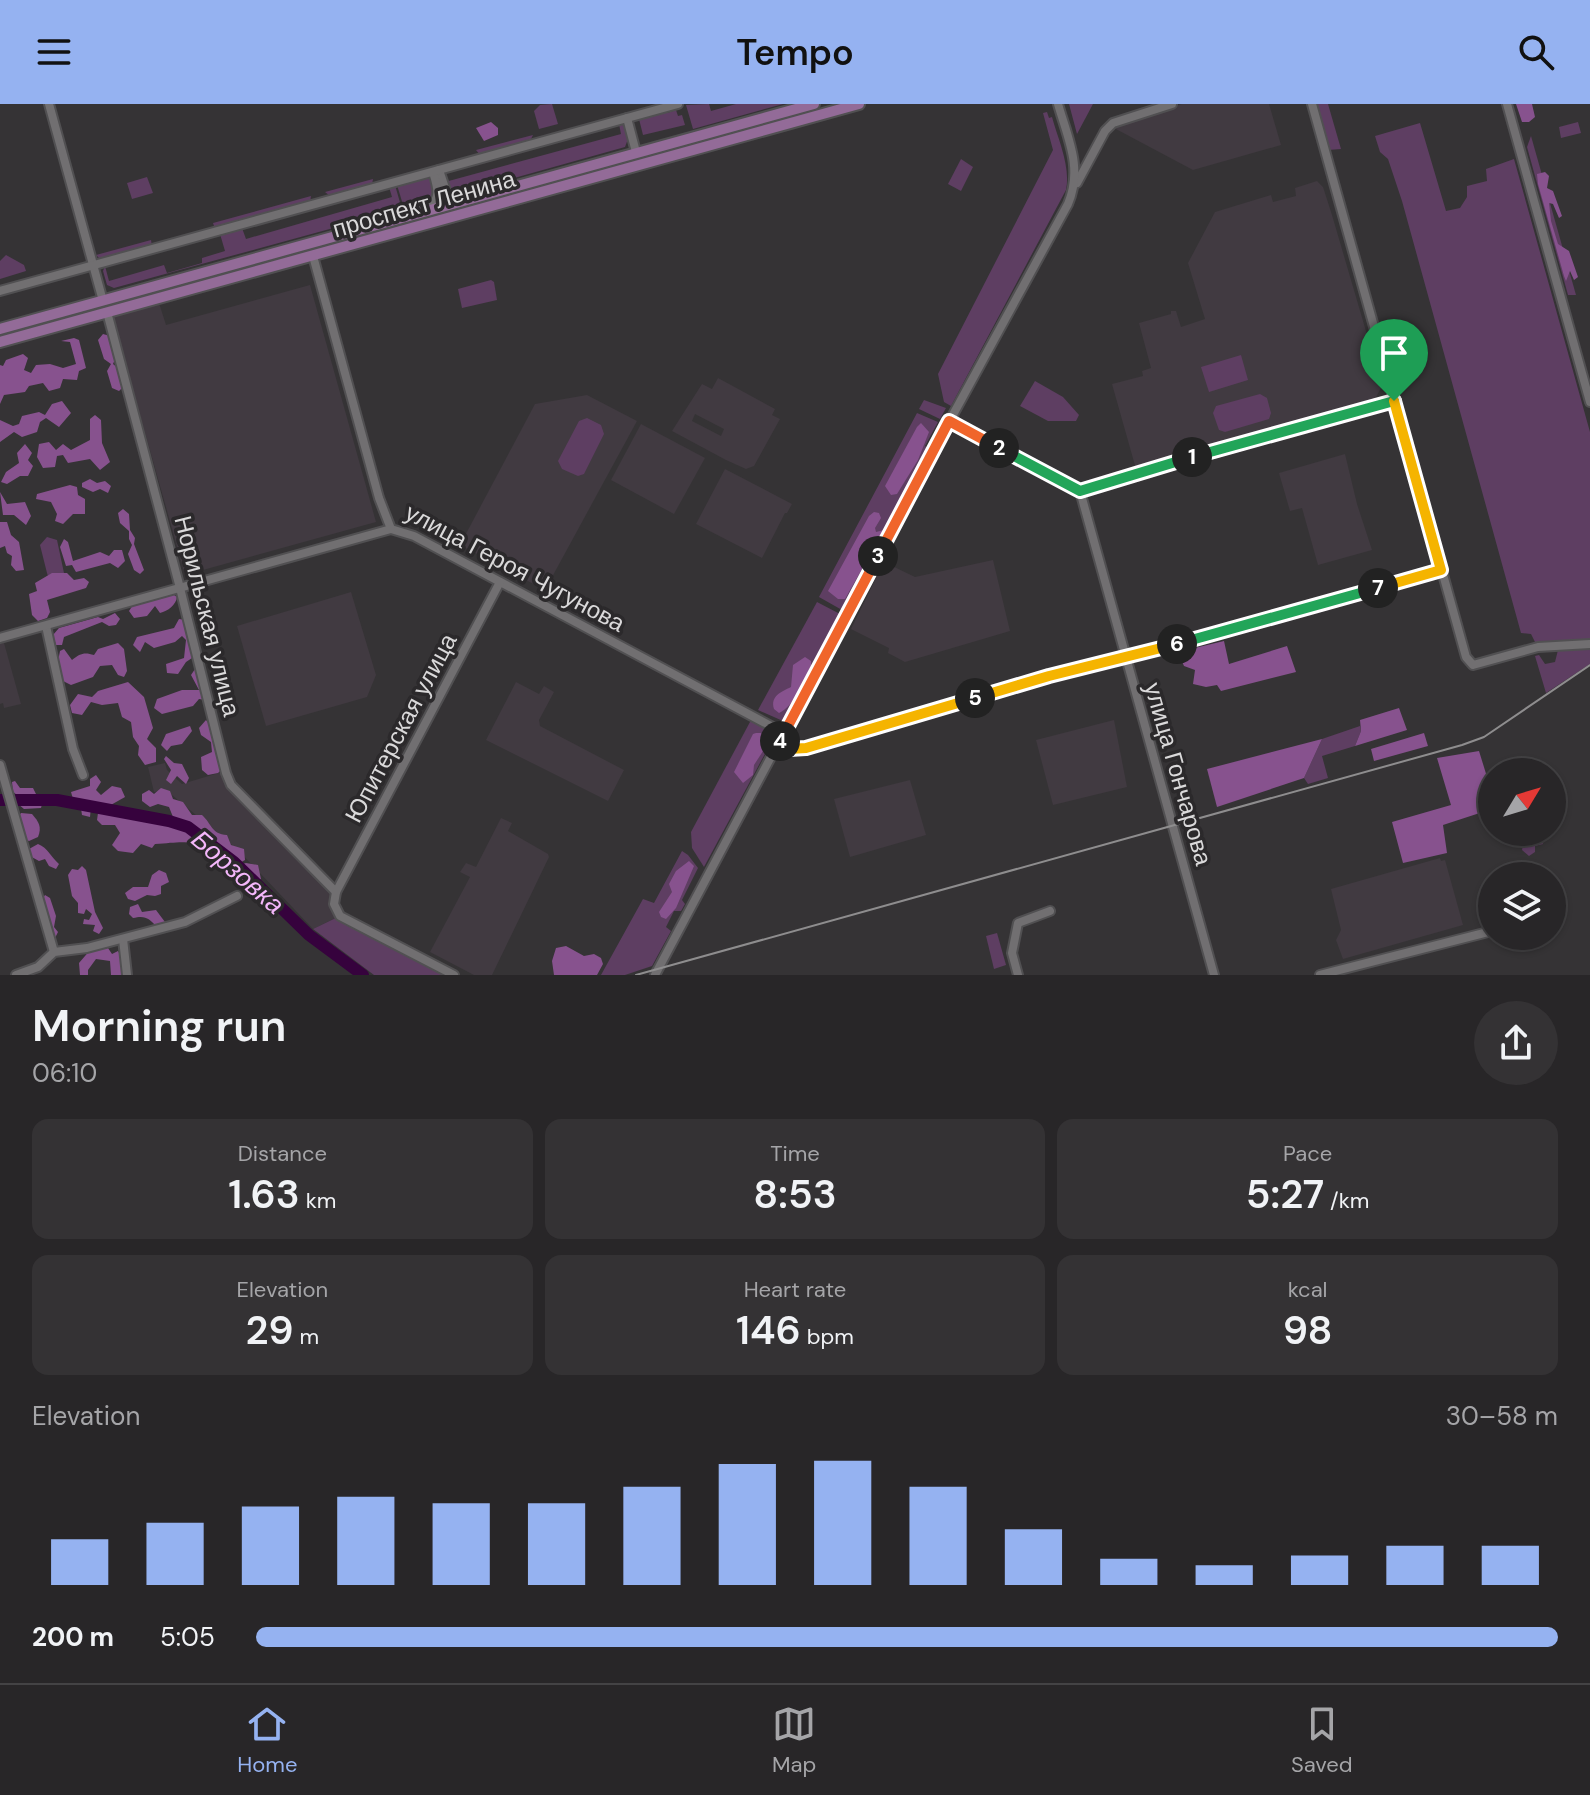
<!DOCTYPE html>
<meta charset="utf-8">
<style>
:root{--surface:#282628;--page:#343234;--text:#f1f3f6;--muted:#a5a5a8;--line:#444345;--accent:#95b2f1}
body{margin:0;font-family:"DM Sans",sans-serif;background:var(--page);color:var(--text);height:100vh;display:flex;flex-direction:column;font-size:30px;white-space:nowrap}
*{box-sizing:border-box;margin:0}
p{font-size:26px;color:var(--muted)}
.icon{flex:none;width:44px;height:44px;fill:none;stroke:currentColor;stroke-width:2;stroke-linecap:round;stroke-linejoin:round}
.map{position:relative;height:871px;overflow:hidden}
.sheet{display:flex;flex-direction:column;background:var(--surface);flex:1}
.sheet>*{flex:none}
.needle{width:52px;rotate:52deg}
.fabs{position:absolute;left:1478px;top:654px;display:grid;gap:16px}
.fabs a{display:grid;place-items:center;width:88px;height:88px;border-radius:50%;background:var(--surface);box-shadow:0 2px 6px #0004,0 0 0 2px var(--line);font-size:40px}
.pin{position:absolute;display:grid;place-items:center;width:68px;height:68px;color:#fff;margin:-82px -34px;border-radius:50% 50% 50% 0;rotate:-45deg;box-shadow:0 0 8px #0007}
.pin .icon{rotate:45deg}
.km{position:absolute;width:40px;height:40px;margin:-20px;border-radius:50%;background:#222;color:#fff;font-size:22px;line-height:40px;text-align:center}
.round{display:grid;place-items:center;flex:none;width:84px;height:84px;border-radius:42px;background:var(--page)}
.overview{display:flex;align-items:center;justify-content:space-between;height:136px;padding:0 32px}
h1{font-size:44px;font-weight:600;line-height:60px}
.stats{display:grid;grid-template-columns:repeat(3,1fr);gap:12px;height:136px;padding:8px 32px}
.stats div{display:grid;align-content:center;border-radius:16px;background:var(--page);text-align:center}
.stats b{font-size:40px;font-weight:600}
.stats small{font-size:22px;font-weight:400}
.stats p{font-size:22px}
.chart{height:224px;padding:16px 32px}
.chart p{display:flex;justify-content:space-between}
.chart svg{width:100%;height:144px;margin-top:8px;stroke:var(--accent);stroke-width:6}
ul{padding:0 32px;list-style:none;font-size:26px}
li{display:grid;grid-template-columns:128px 96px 1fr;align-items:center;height:60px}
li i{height:20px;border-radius:10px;background:var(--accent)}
header{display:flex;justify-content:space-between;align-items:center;height:104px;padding:0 32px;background:var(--accent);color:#111;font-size:36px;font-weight:600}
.menu{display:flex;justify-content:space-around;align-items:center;height:112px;border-top:2px solid var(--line);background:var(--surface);font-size:22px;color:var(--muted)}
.menu a{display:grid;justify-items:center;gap:4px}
.menu .on{color:var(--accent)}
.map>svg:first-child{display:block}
.built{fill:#413a41;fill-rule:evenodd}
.green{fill:#5e3e62}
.forest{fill:#87528e}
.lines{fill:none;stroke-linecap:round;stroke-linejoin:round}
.river{stroke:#36023d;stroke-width:12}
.minor-casing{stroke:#515052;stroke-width:12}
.major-casing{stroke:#515052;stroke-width:14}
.minor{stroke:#716f71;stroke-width:8}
.major{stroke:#936b98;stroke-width:10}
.tram{stroke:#8e8d8e;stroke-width:2}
.split-1-casing{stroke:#fff;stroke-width:16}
.split-2-casing{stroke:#fff;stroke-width:16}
.split-3-casing{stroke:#fff;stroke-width:16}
.split-4-casing{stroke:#fff;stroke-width:16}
.split-5-casing{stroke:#fff;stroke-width:16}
.split-6-casing{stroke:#fff;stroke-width:16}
.split-7-casing{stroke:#fff;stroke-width:16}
.split-8-casing{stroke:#fff;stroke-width:16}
.split-1{stroke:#22a559;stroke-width:10}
.split-2{stroke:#22a559;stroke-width:10}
.split-3{stroke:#f0652b;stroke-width:10}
.split-4{stroke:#f0652b;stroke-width:10}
.split-5{stroke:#f5b400;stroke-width:10}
.split-6{stroke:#f5b400;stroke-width:10}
.split-7{stroke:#22a559;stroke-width:10}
.split-8{stroke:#f5b400;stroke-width:10}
.labels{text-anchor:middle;stroke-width:7;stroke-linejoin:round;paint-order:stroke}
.street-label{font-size:24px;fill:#dad9da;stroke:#2b292b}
.water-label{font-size:26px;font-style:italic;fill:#f4b7fb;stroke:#2b292b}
</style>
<header><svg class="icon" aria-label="menu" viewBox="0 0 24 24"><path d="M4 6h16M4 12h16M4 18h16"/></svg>Tempo<svg class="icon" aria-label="search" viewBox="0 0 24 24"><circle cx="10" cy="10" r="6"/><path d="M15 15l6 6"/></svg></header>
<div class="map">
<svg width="1590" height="871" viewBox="0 0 1590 871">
<rect width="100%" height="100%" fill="#353335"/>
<g class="built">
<polygon points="1182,0 1269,0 1281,41 1193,66 1114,24 1120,17"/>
<polygon points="1317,77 1323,83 1332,111 1382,282 1375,295 1136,365 1112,280 1143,272 1142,267 1151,264 1139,219 1171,210 1171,207 1176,207 1181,223 1205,215 1188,159 1215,108 1271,91 1273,98 1296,92 1295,84"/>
<polygon points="310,181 376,418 185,471 114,218 115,213 117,210 159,199 166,221"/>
<path d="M718 274 775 305 772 311 780 315 754 362 746 365 726 356 672 327 702 280 712 285ZM695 310 724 325 721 332 692 317Z"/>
<polygon points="587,291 637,317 545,486 460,441 535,300"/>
<polygon points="641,320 705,354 674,410 611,376"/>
<polygon points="1345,350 1357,400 1372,446 1318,461 1302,404 1290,407 1279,369"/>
<polygon points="725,365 792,400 787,409 785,409 762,454 696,420"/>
<polygon points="993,456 1010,527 905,558 888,549 889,544 851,525 884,458 915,473"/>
<polygon points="351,488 376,571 367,593 266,622 237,522"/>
<polygon points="4,539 21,600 4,604 3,599 0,600 0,540"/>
<polygon points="516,578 539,590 544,582 554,588 539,616 540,622 624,666 608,697 486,636"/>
<polygon points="1114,616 1127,683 1053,701 1036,636"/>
<polygon points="165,659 167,666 182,680 222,668 229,685 332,790 330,803 336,814 313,825 238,746 166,686 154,688 148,663"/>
<polygon points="910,676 926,731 850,753 834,695"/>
<polygon points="501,714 512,719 508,727 548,750 549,753 492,871 474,871 430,848 470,773 460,768 466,759 476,763"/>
<polygon points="1440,754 1441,757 1445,756 1463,821 1343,855 1336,836 1341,826 1331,785"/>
</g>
<g class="green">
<polygon points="552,0 558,20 539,25 534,7 540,1"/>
<polygon points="709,0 711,7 736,0 783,0 693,25 686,1"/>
<polygon points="1069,0 1093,0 1077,30"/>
<polygon points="1316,0 1328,0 1341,45 1328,46"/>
<polygon points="666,6 667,9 676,6 678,12 682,11 685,21 643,31 639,15"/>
<path d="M1047 8 1049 14 1052 13C1058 35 1071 63 1066 86L951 302 944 298 938 270 1053 46 1043 9Z"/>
<polygon points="1578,18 1581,29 1561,34 1559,23"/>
<polygon points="1420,19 1446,107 1460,104 1467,93 1467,82 1487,77 1486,65 1514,55 1590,328 1590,536 1542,540 1535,538 1531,530 1521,529 1402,97 1388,55 1380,48 1375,32"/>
<polygon points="619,20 624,21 628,35 625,43 486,82 450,87 445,78 621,30"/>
<polygon points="533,31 530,37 480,51 476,46"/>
<polygon points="1531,32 1576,191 1568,191 1527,43"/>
<polygon points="961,55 973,63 961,87 948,80"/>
<polygon points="430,72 437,88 433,93 404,104 397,81"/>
<polygon points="147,73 153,89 132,95 127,79"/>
<polygon points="373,75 372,81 330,92 325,88"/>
<polygon points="395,81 401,102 399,106 114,184 107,181 103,167 105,162 109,177 164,161 167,169 202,159 202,154 225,147 220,130 242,124 246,135 392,93 389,83"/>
<polygon points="311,92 310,98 215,125 213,119"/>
<polygon points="151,136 152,142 101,156 96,151"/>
<polygon points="6,151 24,161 26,167 0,175 0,157"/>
<polygon points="491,176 494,178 497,196 462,204 458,185"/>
<polygon points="1241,251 1248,276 1209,288 1201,263"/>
<polygon points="1035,277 1063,293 1079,311 1076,317 1048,317 1020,302"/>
<polygon points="1260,290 1267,294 1271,309 1269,315 1225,328 1219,326 1213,309 1216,302"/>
<polygon points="924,296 946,304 940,315 919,305"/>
<polygon points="917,309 938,318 925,342 928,345 842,506 819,493"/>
<polygon points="587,314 601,321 604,330 584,370 578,372 562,365 558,357 579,317"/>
<polygon points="47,433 57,436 64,469 48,472 47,469 40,441"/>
<polygon points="817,498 840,510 783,617 758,606"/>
<polygon points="1590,543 1590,560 1546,589 1535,552 1539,551 1545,560 1555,558 1558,546"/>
<polygon points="755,617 773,627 774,633 704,763 692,744 691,728 750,618"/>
<polygon points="1360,622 1361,627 1355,642 1322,652 1328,674 1308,680 1304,674 1322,635"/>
<polygon points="1525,728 1539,728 1543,740 1535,742 1535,748 1529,752 1522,746 1523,741 1528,739"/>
<polygon points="682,747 688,751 698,764 682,796 685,800 681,807 674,807 666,823 671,827 652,862 625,871 601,871 643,795 654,799"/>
<polygon points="340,812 451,871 374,871 313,825"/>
<polygon points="997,829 1006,861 994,865 986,832"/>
</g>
<g class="forest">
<polygon points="1516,0 1532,0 1535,13 1529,18 1522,18"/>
<polygon points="491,18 498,24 498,31 484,37 476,24"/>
<polygon points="1545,68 1549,72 1547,84 1553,87 1562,112 1559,114 1553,100 1549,99 1551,117 1558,140 1569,147 1578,173 1574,176 1570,167 1566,177 1564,172 1538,80 1537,70"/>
<polygon points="103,230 110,232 116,253 113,260 119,265 124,282 119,287 112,284 107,267 111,260 104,255 98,236"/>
<polygon points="74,234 79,236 86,264 79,267 77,276 63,275 60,284 49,287 43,279 29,282 25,288 4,291 0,300 0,261 3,262 6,256 23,250 28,254 24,266 31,269 36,261 50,260 63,264 76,260 70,238 61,237"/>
<polygon points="62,297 71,309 59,323 46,314 40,318 37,328 22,333 14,328 0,338 0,316 13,322 19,320 22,312 39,308 45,311 52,300"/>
<polygon points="95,311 101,316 102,339 110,358 100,366 90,355 68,359 63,351 57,352 55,363 43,364 37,353 39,340 49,338 56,346 63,340 71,346 90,336 90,315"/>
<polygon points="921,319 929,328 918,356 897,390 891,391 885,382 917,323"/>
<polygon points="25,340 32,349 28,356 33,362 28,372 20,372 7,380 1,378 6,368 19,359 17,349"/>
<polygon points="90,375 97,379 105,377 111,382 108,389 100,385 93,388 82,383 82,379"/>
<polygon points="70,381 77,383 78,391 85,395 85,410 73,410 63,420 55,417 57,410 51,398 36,395 37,390"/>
<polygon points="0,388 7,400 25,398 31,412 26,421 14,411 3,411"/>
<polygon points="123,405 129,410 130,426 135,434 134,440 144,466 140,470 134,466 128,450 132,441 129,435 129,427 120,419 118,409"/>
<polygon points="874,408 879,409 881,414 875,424 876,428 884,426 845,495 838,495 828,487 869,412"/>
<polygon points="0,418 7,418 11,431 19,438 24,466 16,467 11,461 12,452 7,449 5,442 0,444"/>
<polygon points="64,435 68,438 73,457 100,448 109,452 114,446 122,446 125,457 118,464 110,459 76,468 72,461 66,462 60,443"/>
<polygon points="52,469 67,469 74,476 84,474 89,478 86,484 47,496 50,508 47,514 38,517 32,511 29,490 37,487 35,479"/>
<path d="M171 489 177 493C176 501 168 507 160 509L155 502 147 512 134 514 129 507 133 501Z"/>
<polygon points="115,509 120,515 116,521 109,522 102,518 64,533 62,541 56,541 53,531 59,524 98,513 103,515"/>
<polygon points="179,515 186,516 195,552 186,558 178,570 167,569 166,560 184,554 186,536 182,532 175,538 154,544 145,538 140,548 133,541 137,533 174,524"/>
<polygon points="1224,537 1229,560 1287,542 1296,568 1221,587 1217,581 1206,583 1193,580 1195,566 1184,562 1178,548"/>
<path d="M118 539 124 545 127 567 124 573 118 571 112 561 100 562 93 573 71 581 63 577 58 557 60 547 64 545 72 556C80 549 85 548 94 551L98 545Z"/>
<path d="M805 553 811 557V562C803 577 795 602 779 609L774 605C770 592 781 588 791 583L793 561Z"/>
<polygon points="195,565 202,567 206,596 199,595 193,602 162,610 154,604 157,595 182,586 199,586 191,571"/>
<polygon points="128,578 144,593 153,624 147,635 156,644 156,658 145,661 138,651 139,642 133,633 131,618 122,613 118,599 102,601 91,598 82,611 72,609 70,601 78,590 92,593 98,587"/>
<polygon points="1399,604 1407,626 1355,642 1361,627 1360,616"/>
<polygon points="206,616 215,628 223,664 218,669 208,671 202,666 201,653 212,648 211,638 201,631 199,624"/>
<polygon points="190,622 192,627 182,640 171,642 167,647 161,641 166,630"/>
<polygon points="756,629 763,629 770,636 754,661 753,671 743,679 734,668 753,630"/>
<polygon points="1424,629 1428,642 1374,657 1371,645"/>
<polygon points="1322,635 1304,674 1217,703 1207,665"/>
<polygon points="1479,647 1492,689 1492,705 1443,721 1447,749 1403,759 1392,718 1451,701 1437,654"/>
<polygon points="166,652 174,659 182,660 189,674 186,680 177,672 171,680 166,676 171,666 164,655"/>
<polygon points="96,671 101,678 96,686 101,691 112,682 121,684 125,693 109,702 91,703 90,713 82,711 80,698 73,695 71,688 90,682 90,675"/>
<polygon points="15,677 20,684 33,684 36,690 43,696 41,704 24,705 18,700 20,693 13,688 12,678"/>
<path d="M161 684 170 687 173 695 183 698 192 711H202C212 720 211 730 227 731L231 741 244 745 245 756 238 760 207 729 196 728 173 713 169 703 158 700 150 703 142 697V690L149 686 154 690Z"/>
<path d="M110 707 117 713 125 711 129 715C141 710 148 716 159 719 189 724 214 740 236 762L246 759 258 761 261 775 252 779 235 773C228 757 216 755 207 742 184 736 177 739 155 740L152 744 141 740 133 749 118 747 112 741 120 729 115 721H102L97 716 98 709Z"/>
<path d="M21 709 32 710C39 718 42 723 38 733L29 737 23 734 17 715Z"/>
<path d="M38 740C48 744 51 753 59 760L56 765 49 762 45 755 39 757 28 751 29 745Z"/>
<polygon points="689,757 694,762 676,804 666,815 661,813 659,808 672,788 669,780 676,767"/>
<polygon points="82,762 86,766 95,808 103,824 99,830 93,827 95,821 83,820 84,815 89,816 92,810 86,805 84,810 78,809 78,799 72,792 68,771 72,765 78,766"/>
<polygon points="159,766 166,769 169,778 161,782 161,790 155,792 147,791 135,797 128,795 125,789 133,783 148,783 152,771"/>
<polygon points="45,791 50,794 56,812 54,823 58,828 55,834 50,830 46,816 47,809 43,806 40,799"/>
<path d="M138 800 142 808 156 806 165 818 162 823H157C149 814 145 811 133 814L129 810 130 803Z"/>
<polygon points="566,842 584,852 594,850 601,854 603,860 597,871 554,871 552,857 556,844"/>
<polygon points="108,844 112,850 118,847 126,861 124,871 111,871 110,857 96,855 88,866 88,871 80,871 79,859 91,845"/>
</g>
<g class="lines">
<polyline class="river" points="0,696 57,696 169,717 188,723 234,758 309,831 363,871"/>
<defs>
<g id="minor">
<polyline points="49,0 103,197"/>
<polyline points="1312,0 1466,553 1473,561 1538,543 1590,540"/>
<polyline points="1507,0 1590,298"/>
<polyline points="627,14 636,48"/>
<polyline points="439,66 448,93 458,98"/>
<polyline points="1077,79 1105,27 1113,19 1172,0"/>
<path d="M429 106C441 92 438 85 433 68"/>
<polyline points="313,152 379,394 391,425 414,432 784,629"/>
<polyline points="0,187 678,0"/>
<polyline points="107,208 180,484 226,669 231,681 336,788"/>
<polyline points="949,317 1080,387 1394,297"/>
<polyline points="1080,387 1214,871"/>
<polyline points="46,522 73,645 83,671"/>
<polyline points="0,534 391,425"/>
<polyline points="778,641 789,645 806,644 1049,572 1173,541 1441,466"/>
<polyline points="0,661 54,848"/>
<polyline points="123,835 127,871"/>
<polyline points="16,871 38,863 54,848 87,844 185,818 237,792"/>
<polyline points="454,871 340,812 334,800 336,788 500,478"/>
<path d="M655 871 955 307 1068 100C1083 64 1068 35 1058 0"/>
<polyline points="1018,871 1012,849 1018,819 1050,807"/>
<polyline points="1320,871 1492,827"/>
</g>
<g id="major">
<polyline points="0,225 814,0"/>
<polyline points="0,238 859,0"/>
</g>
</defs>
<use href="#minor" class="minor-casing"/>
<use href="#major" class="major-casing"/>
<use href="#minor" class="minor"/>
<use href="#major" class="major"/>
<polyline class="tram" points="636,871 1462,641 1484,633 1590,561"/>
</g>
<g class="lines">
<defs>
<polyline id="split-1" points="1192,353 1394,297"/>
<polyline id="split-2" points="999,344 1080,387 1192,353"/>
<polyline id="split-3" points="878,452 949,317 999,344"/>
<polyline id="split-4" points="780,637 878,452"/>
<polyline id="split-5" points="780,637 778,641 789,645 806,644 975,594"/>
<polyline id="split-6" points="975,594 1049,572 1177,540"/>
<polyline id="split-7" points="1177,540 1378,484"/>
<polyline id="split-8" points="1378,484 1441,466 1394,297"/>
</defs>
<use href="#split-1" class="split-1-casing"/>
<use href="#split-2" class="split-2-casing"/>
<use href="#split-3" class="split-3-casing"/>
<use href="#split-4" class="split-4-casing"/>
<use href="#split-5" class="split-5-casing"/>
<use href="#split-6" class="split-6-casing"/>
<use href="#split-7" class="split-7-casing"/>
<use href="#split-8" class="split-8-casing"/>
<use href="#split-1" class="split-1"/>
<use href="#split-2" class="split-2"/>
<use href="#split-3" class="split-3"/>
<use href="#split-4" class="split-4"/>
<use href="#split-5" class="split-5"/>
<use href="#split-6" class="split-6"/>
<use href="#split-7" class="split-7"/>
<use href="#split-8" class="split-8"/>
</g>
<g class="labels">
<g class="street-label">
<text transform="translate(424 100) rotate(-16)" y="8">проспект Ленина</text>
<text transform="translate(515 464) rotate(28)" y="8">улица Героя Чугунова</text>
<text transform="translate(207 512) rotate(76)" y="8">Норильская улица</text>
<text transform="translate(401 624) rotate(-62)" y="8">Юпитерская улица</text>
<text transform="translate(1178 670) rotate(74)" y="8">улица Гончарова</text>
</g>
<g class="water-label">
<text transform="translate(238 768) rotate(41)" y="9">Борзовка</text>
</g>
</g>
</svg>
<div class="fabs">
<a><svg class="needle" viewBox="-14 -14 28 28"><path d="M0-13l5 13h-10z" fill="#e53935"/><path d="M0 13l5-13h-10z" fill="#a5a5a8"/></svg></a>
<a><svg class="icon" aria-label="layers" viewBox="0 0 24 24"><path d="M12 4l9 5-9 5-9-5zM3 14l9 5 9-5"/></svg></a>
</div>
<div class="pin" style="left:1394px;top:297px;background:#1e9e55"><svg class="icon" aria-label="arrive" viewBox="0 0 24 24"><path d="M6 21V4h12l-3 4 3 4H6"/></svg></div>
<b class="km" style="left:1192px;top:353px">1</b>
<b class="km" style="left:999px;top:344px">2</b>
<b class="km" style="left:878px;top:452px">3</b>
<b class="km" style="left:780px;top:637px">4</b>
<b class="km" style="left:975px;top:594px">5</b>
<b class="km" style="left:1177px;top:540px">6</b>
<b class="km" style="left:1378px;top:484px">7</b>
</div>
<section class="sheet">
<div class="overview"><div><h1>Morning run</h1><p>06:10</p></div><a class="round"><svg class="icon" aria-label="share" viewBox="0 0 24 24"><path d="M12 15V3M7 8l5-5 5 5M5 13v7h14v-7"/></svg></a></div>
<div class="stats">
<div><p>Distance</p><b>1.63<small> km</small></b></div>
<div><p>Time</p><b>8:53</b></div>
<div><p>Pace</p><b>5:27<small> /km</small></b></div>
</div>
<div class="stats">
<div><p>Elevation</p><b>29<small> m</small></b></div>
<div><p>Heart rate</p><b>146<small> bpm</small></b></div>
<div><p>kcal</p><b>98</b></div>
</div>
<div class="chart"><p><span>Elevation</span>30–58 m</p>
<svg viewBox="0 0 160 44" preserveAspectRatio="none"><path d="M5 44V30M15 44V25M25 44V20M35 44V17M45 44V19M55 44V19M65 44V14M75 44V7M85 44V6M95 44V14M105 44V27M115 44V36M125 44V38M135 44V35M145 44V32M155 44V32"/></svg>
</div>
<ul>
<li><b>200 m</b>5:05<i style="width:100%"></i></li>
</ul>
</section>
<nav class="menu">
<a class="on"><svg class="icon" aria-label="home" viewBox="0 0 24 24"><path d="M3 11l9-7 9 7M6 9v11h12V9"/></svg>Home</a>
<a><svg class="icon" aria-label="map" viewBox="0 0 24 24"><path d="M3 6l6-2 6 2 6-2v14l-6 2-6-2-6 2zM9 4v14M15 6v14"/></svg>Map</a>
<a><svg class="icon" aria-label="saved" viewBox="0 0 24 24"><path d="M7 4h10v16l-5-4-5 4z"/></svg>Saved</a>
</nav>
